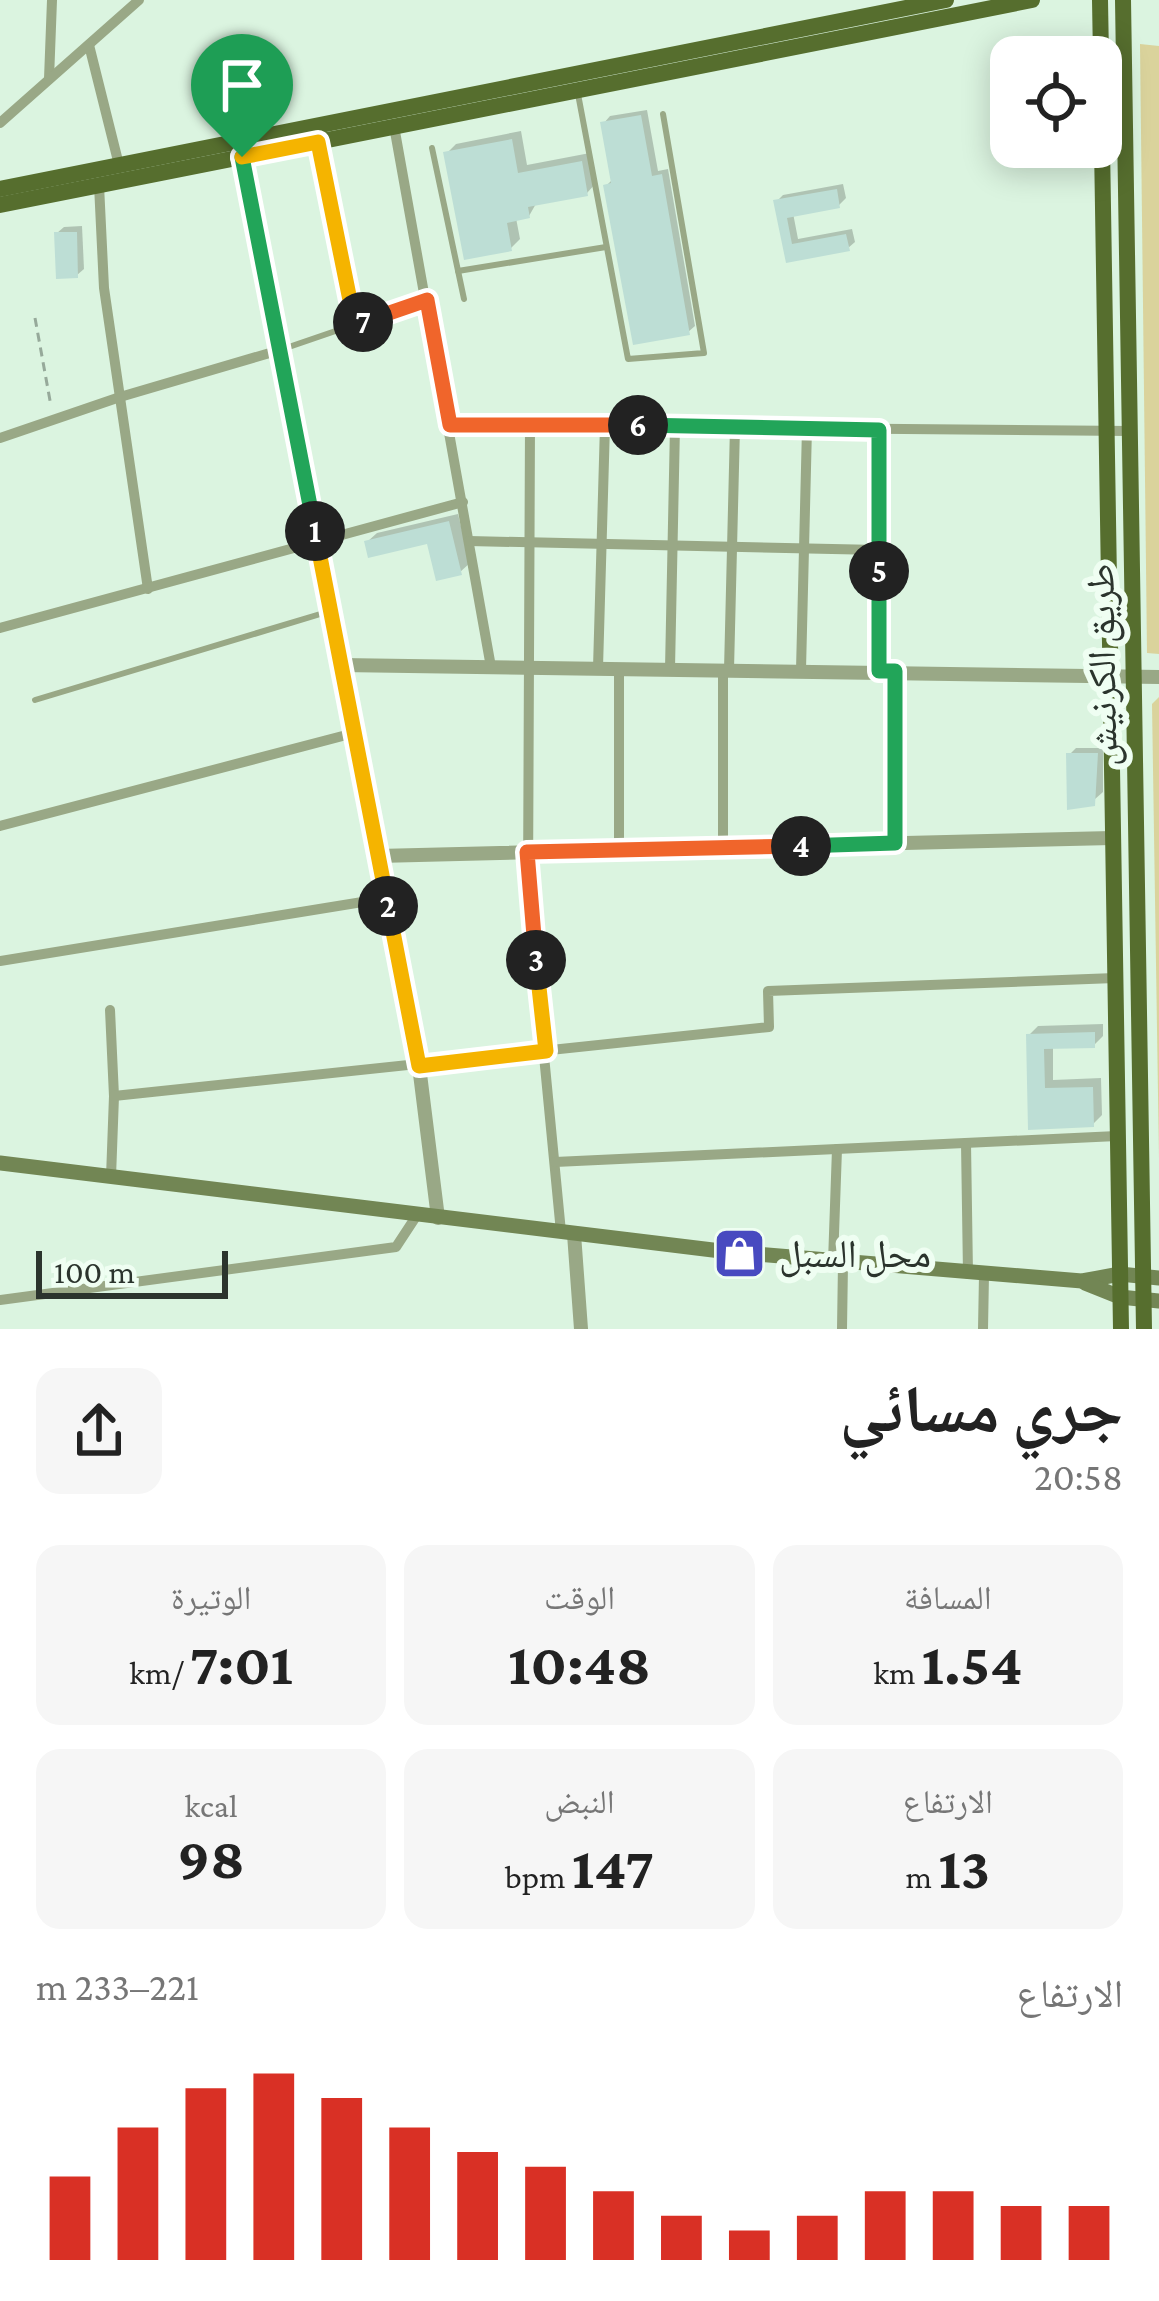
<!DOCTYPE html>
<html lang="ar">
<meta charset="utf-8">
<style>
:root{--surface:#fff;--page:#f6f6f6;--text:#222;--muted:#767676;--accent:#d93025}
body{margin:0;font-family:"Crimson Pro","Noto Naskh Arabic",serif;background:var(--page);color:var(--text);direction:rtl;height:100vh;display:flex;flex-direction:column;font-size:45px;white-space:nowrap}
*{box-sizing:border-box;margin:0}
p{font-size:39px;color:var(--muted)}
.icon{flex:none;width:66px;height:66px;fill:none;stroke:currentColor;stroke-width:2;stroke-linecap:round;stroke-linejoin:round}
.map{position:relative;height:1329px;overflow:hidden;direction:ltr}
.sheet{display:flex;flex-direction:column;background:var(--surface);flex:1}
.sheet>*{flex:none}
.tools{position:absolute;left:990px;top:36px;display:grid;gap:24px}
.tools a{display:grid;place-items:center;width:132px;height:132px;border-radius:24px;background:var(--surface);box-shadow:0 6px 30px #0003;font-size:60px}
.scale{position:absolute;left:36px;bottom:30px;width:192px;box-sizing:border-box;padding-left:12px;border:6px solid #2b342d;border-top:0;font-size:33px;line-height:42px;white-space:nowrap;color:#2b342d;-webkit-text-stroke:9px #effef2;paint-order:stroke}
.pin{position:absolute;display:grid;place-items:center;width:102px;height:102px;color:#fff;margin:-123px -51px;border-radius:50% 50% 50% 0;rotate:-45deg;box-shadow:0 0 12px #0007}
.pin .icon{rotate:45deg}
.km{position:absolute;width:60px;height:60px;margin:-30px;border-radius:50%;background:#222;color:#fff;font-size:33px;line-height:60px;text-align:center}
.round{display:grid;place-items:center;flex:none;width:126px;height:126px;border-radius:24px;background:var(--page)}
.summary{display:flex;align-items:center;justify-content:space-between;height:204px;padding:0 36px}
h1{font-size:66px;font-weight:700;line-height:90px}
.stats{display:grid;grid-template-columns:repeat(3,1fr);gap:18px;height:204px;padding:12px 36px}
.stats div{display:grid;align-content:center;border-radius:24px;background:var(--page);text-align:center}
.stats b{font-size:60px;font-weight:700}
.stats small{font-size:33px;font-weight:400}
.stats p{font-size:33px}
.chart{height:336px;padding:24px 36px}
.chart p{display:flex;justify-content:space-between}
.chart svg{width:100%;height:216px;margin-top:12px;stroke:var(--accent);stroke-width:6}
.map>svg:first-child{display:block}
.green{fill:#dad39c}
.shadow{fill:#0003}
.building{fill:#bdded5}
.lines{fill:none;stroke-linecap:round;stroke-linejoin:round}
.path{stroke:#96a99a;stroke-width:3;stroke-dasharray:9 6;stroke-linecap:butt}
.service{stroke:#99a886;stroke-width:6}
.minor{stroke:#99a886;stroke-width:10}
.tertiary{stroke:#99a886;stroke-width:14}
.secondary{stroke:#728654;stroke-width:15}
.primary{stroke:#566e2e;stroke-width:16}
.split-1-casing{stroke:#fff;stroke-width:24}
.split-2-casing{stroke:#fff;stroke-width:24}
.split-3-casing{stroke:#fff;stroke-width:24}
.split-4-casing{stroke:#fff;stroke-width:24}
.split-5-casing{stroke:#fff;stroke-width:24}
.split-6-casing{stroke:#fff;stroke-width:24}
.split-7-casing{stroke:#fff;stroke-width:24}
.split-8-casing{stroke:#fff;stroke-width:24}
.split-1{stroke:#22a559;stroke-width:15}
.split-2{stroke:#f5b400;stroke-width:15}
.split-3{stroke:#f5b400;stroke-width:15}
.split-4{stroke:#f0652b;stroke-width:15}
.split-5{stroke:#22a559;stroke-width:15}
.split-6{stroke:#22a559;stroke-width:15}
.split-7{stroke:#f0652b;stroke-width:15}
.split-8{stroke:#f5b400;stroke-width:15}
.labels{text-anchor:middle;stroke-width:12;stroke-linejoin:round;paint-order:stroke}
.street-label{font-size:39px;fill:#2b342d;stroke:#effef2}
.poi-label{font-size:39px;fill:#2b342d;stroke:#effef2;text-anchor:start}
</style>
<div class="map">
<svg width="1159" height="1329" viewBox="0 0 1159 1329">
<rect width="100%" height="100%" fill="#dbf4e0"/>
<g class="green">
<polygon points="1140,44 1159,46 1159,654 1147,653"/>
<polygon points="1159,697 1159,1159 1152,704"/>
</g>
<g class="shadow">
<polygon points="647,110 658,171 668,169 695,326 688,332 606,186 614,178 604,123 610,116"/>
<polygon points="521,131 527,165 590,153 596,183 587,193 537,202 529,216 516,218 520,239 511,248 447,153 456,144"/>
<polygon points="843,184 846,198 839,205 793,213 798,239 852,229 855,242 848,248 788,260 777,201 783,195"/>
<polygon points="82,226 84,269 77,275 57,233 64,227"/>
<polygon points="458,514 470,563 460,572 429,541 367,542 377,533"/>
<polygon points="1076,748 1103,748 1103,792 1086,807 1069,755"/>
<polygon points="1103,1024 1103,1036 1094,1045 1053,1046 1053,1080 1101,1078 1102,1115 1093,1124 1031,1126 1029,1035 1038,1026"/>
</g>
<g class="building">
<polygon points="641,115 652,176 662,174 690,335 633,345 603,185 611,183 600,122"/>
<polygon points="512,139 518,173 582,161 588,196 528,207 530,218 507,223 512,251 464,260 443,152"/>
<polygon points="837,189 840,208 787,218 792,244 846,234 850,251 786,263 773,200"/>
<polygon points="54,232 77,232 78,278 56,279"/>
<polygon points="449,521 462,575 436,581 427,544 368,558 364,541"/>
<polygon points="1066,753 1098,753 1095,806 1067,810"/>
<polygon points="1095,1032 1095,1048 1044,1049 1045,1088 1093,1087 1094,1127 1028,1130 1026,1034"/>
</g>
<g class="lines">
<polyline class="path" points="35,318 51,406"/>
<g class="service">
<polyline points="578,94 628,359 704,353 663,114"/>
<polyline points="319,146 355,325"/>
<polyline points="432,148 464,299"/>
<polyline points="458,271 606,247"/>
<polyline points="283,349 423,301"/>
<polyline points="35,700 327,612"/>
</g>
<g class="minor">
<polyline points="89,45 119,165"/>
<polyline points="49,79 52,0"/>
<polyline points="0,123 139,0"/>
<polyline points="394,126 491,667"/>
<polyline points="99,185 104,288 148,589"/>
<polyline points="450,425 1130,431"/>
<polyline points="530,425 528,890 561,1232"/>
<polyline points="879,429 879,671"/>
<polyline points="0,438 120,397 280,350"/>
<polyline points="469,541 879,550"/>
<polyline points="0,628 463,502"/>
<polyline points="598,668 605,425"/>
<polyline points="670,669 675,426"/>
<polyline points="729,670 735,427"/>
<polyline points="801,670 807,428"/>
<polyline points="0,826 354,733"/>
<polyline points="895,843 895,672"/>
<polyline points="723,848 723,669"/>
<polyline points="619,850 619,668"/>
<polyline points="0,961 387,898"/>
<polyline points="110,1010 114,1096 111,1177"/>
<polyline points="114,1096 769,1027 768,991 1115,978"/>
<polyline points="966,1143 968,1274"/>
<polyline points="555,1162 1117,1136"/>
<polyline points="833,1262 837,1149"/>
<polyline points="0,1300 396,1247 417,1215"/>
<polyline points="842,1329 843,1263"/>
<polyline points="983,1329 984,1275"/>
</g>
<g class="tertiary">
<polyline points="242,157 419,1066 438,1218"/>
<polyline points="341,665 1159,677"/>
<polyline points="378,856 1112,838"/>
<polyline points="574,1234 581,1329"/>
</g>
<g class="secondary">
<polyline points="0,1163 721,1251 1082,1281 1120,1274 1159,1278"/>
<polyline points="1085,1283 1120,1297 1159,1301"/>
</g>
<g class="primary">
<polyline points="1100,0 1101,57"/>
<polyline points="1123,0 1144,1329"/>
<polyline points="1101,83 1121,1329"/>
<polyline points="0,189 946,0"/>
<polyline points="0,205 1032,0"/>
</g>
</g>
<g class="lines">
<defs>
<polyline id="split-1" points="242,157 315,531"/>
<polyline id="split-2" points="315,531 388,906"/>
<polyline id="split-3" points="388,906 419,1066 546,1051 536,960"/>
<polyline id="split-4" points="536,960 527,852 801,846"/>
<polyline id="split-5" points="801,846 895,843 895,671 879,671 879,571"/>
<polyline id="split-6" points="638,425 879,430 879,571"/>
<polyline id="split-7" points="363,322 427,300 450,425 638,425"/>
<polyline id="split-8" points="242,157 318,142 355,325 363,322"/>
</defs>
<use href="#split-1" class="split-1-casing"/>
<use href="#split-2" class="split-2-casing"/>
<use href="#split-3" class="split-3-casing"/>
<use href="#split-4" class="split-4-casing"/>
<use href="#split-5" class="split-5-casing"/>
<use href="#split-6" class="split-6-casing"/>
<use href="#split-7" class="split-7-casing"/>
<use href="#split-8" class="split-8-casing"/>
<use href="#split-1" class="split-1"/>
<use href="#split-2" class="split-2"/>
<use href="#split-3" class="split-3"/>
<use href="#split-4" class="split-4"/>
<use href="#split-5" class="split-5"/>
<use href="#split-6" class="split-6"/>
<use href="#split-7" class="split-7"/>
<use href="#split-8" class="split-8"/>
</g>
<defs>
<symbol id="shop-square" viewBox="-11 -11 22 22"><rect x="-9" y="-9" width="18" height="18" rx="4" fill="#484ac0" stroke="#effef2"/><path d="M-5-2.5h2.3a2.7 3.5 0 0 1 5.4 0H5L5.5 6h-11ZM-1.5-2.5h3a1.5 2.3 0 0 0-3 0Z" fill="#fff"/></symbol>
</defs>
<g fill-rule="evenodd">
<use href="#shop-square" x="710" y="1224" width="59" height="59"/>
</g>
<g class="labels">
<g class="street-label">
<text transform="translate(1101 665) rotate(-91)" y="14">طريق الكرنيش</text>
</g>
<g class="poi-label">
<text x="779" y="1267">محل السبل</text>
</g>
</g>
</svg>
<div class="tools">
<a><svg class="icon" aria-label="locate" viewBox="0 0 24 24"><circle cx="12" cy="12" r="6"/><path d="M12 2v4M12 18v4M2 12h4M18 12h4"/></svg></a>
</div>
<div class="scale">100 m</div>
<div class="pin" style="left:242px;top:157px;background:#1e9e55"><svg class="icon" aria-label="arrive" viewBox="0 0 24 24"><path d="M6 21V4h12l-3 4 3 4H6"/></svg></div>
<b class="km" style="left:315px;top:531px">1</b>
<b class="km" style="left:388px;top:906px">2</b>
<b class="km" style="left:536px;top:960px">3</b>
<b class="km" style="left:801px;top:846px">4</b>
<b class="km" style="left:879px;top:571px">5</b>
<b class="km" style="left:638px;top:425px">6</b>
<b class="km" style="left:363px;top:322px">7</b>
</div>
<section class="sheet">
<div class="summary"><div><h1>جري مسائي</h1><p>20:58</p></div><a class="round"><svg class="icon" aria-label="share" viewBox="0 0 24 24"><path d="M12 15V3M7 8l5-5 5 5M5 13v7h14v-7"/></svg></a></div>
<div class="stats">
<div><p>المسافة</p><b>1.54<small> km</small></b></div>
<div><p>الوقت</p><b>10:48</b></div>
<div><p>الوتيرة</p><b>7:01<small> /km</small></b></div>
</div>
<div class="stats">
<div><p>الارتفاع</p><b>13<small> m</small></b></div>
<div><p>النبض</p><b>147<small> bpm</small></b></div>
<div><p>kcal</p><b>98</b></div>
</div>
<div class="chart"><p><span>الارتفاع</span>221–233 m</p>
<svg viewBox="0 0 160 44" preserveAspectRatio="none"><path d="M5 44V27M15 44V17M25 44V9M35 44V6M45 44V11M55 44V17M65 44V22M75 44V25M85 44V30M95 44V35M105 44V38M115 44V35M125 44V30M135 44V30M145 44V33M155 44V33"/></svg>
</div>
</section>
